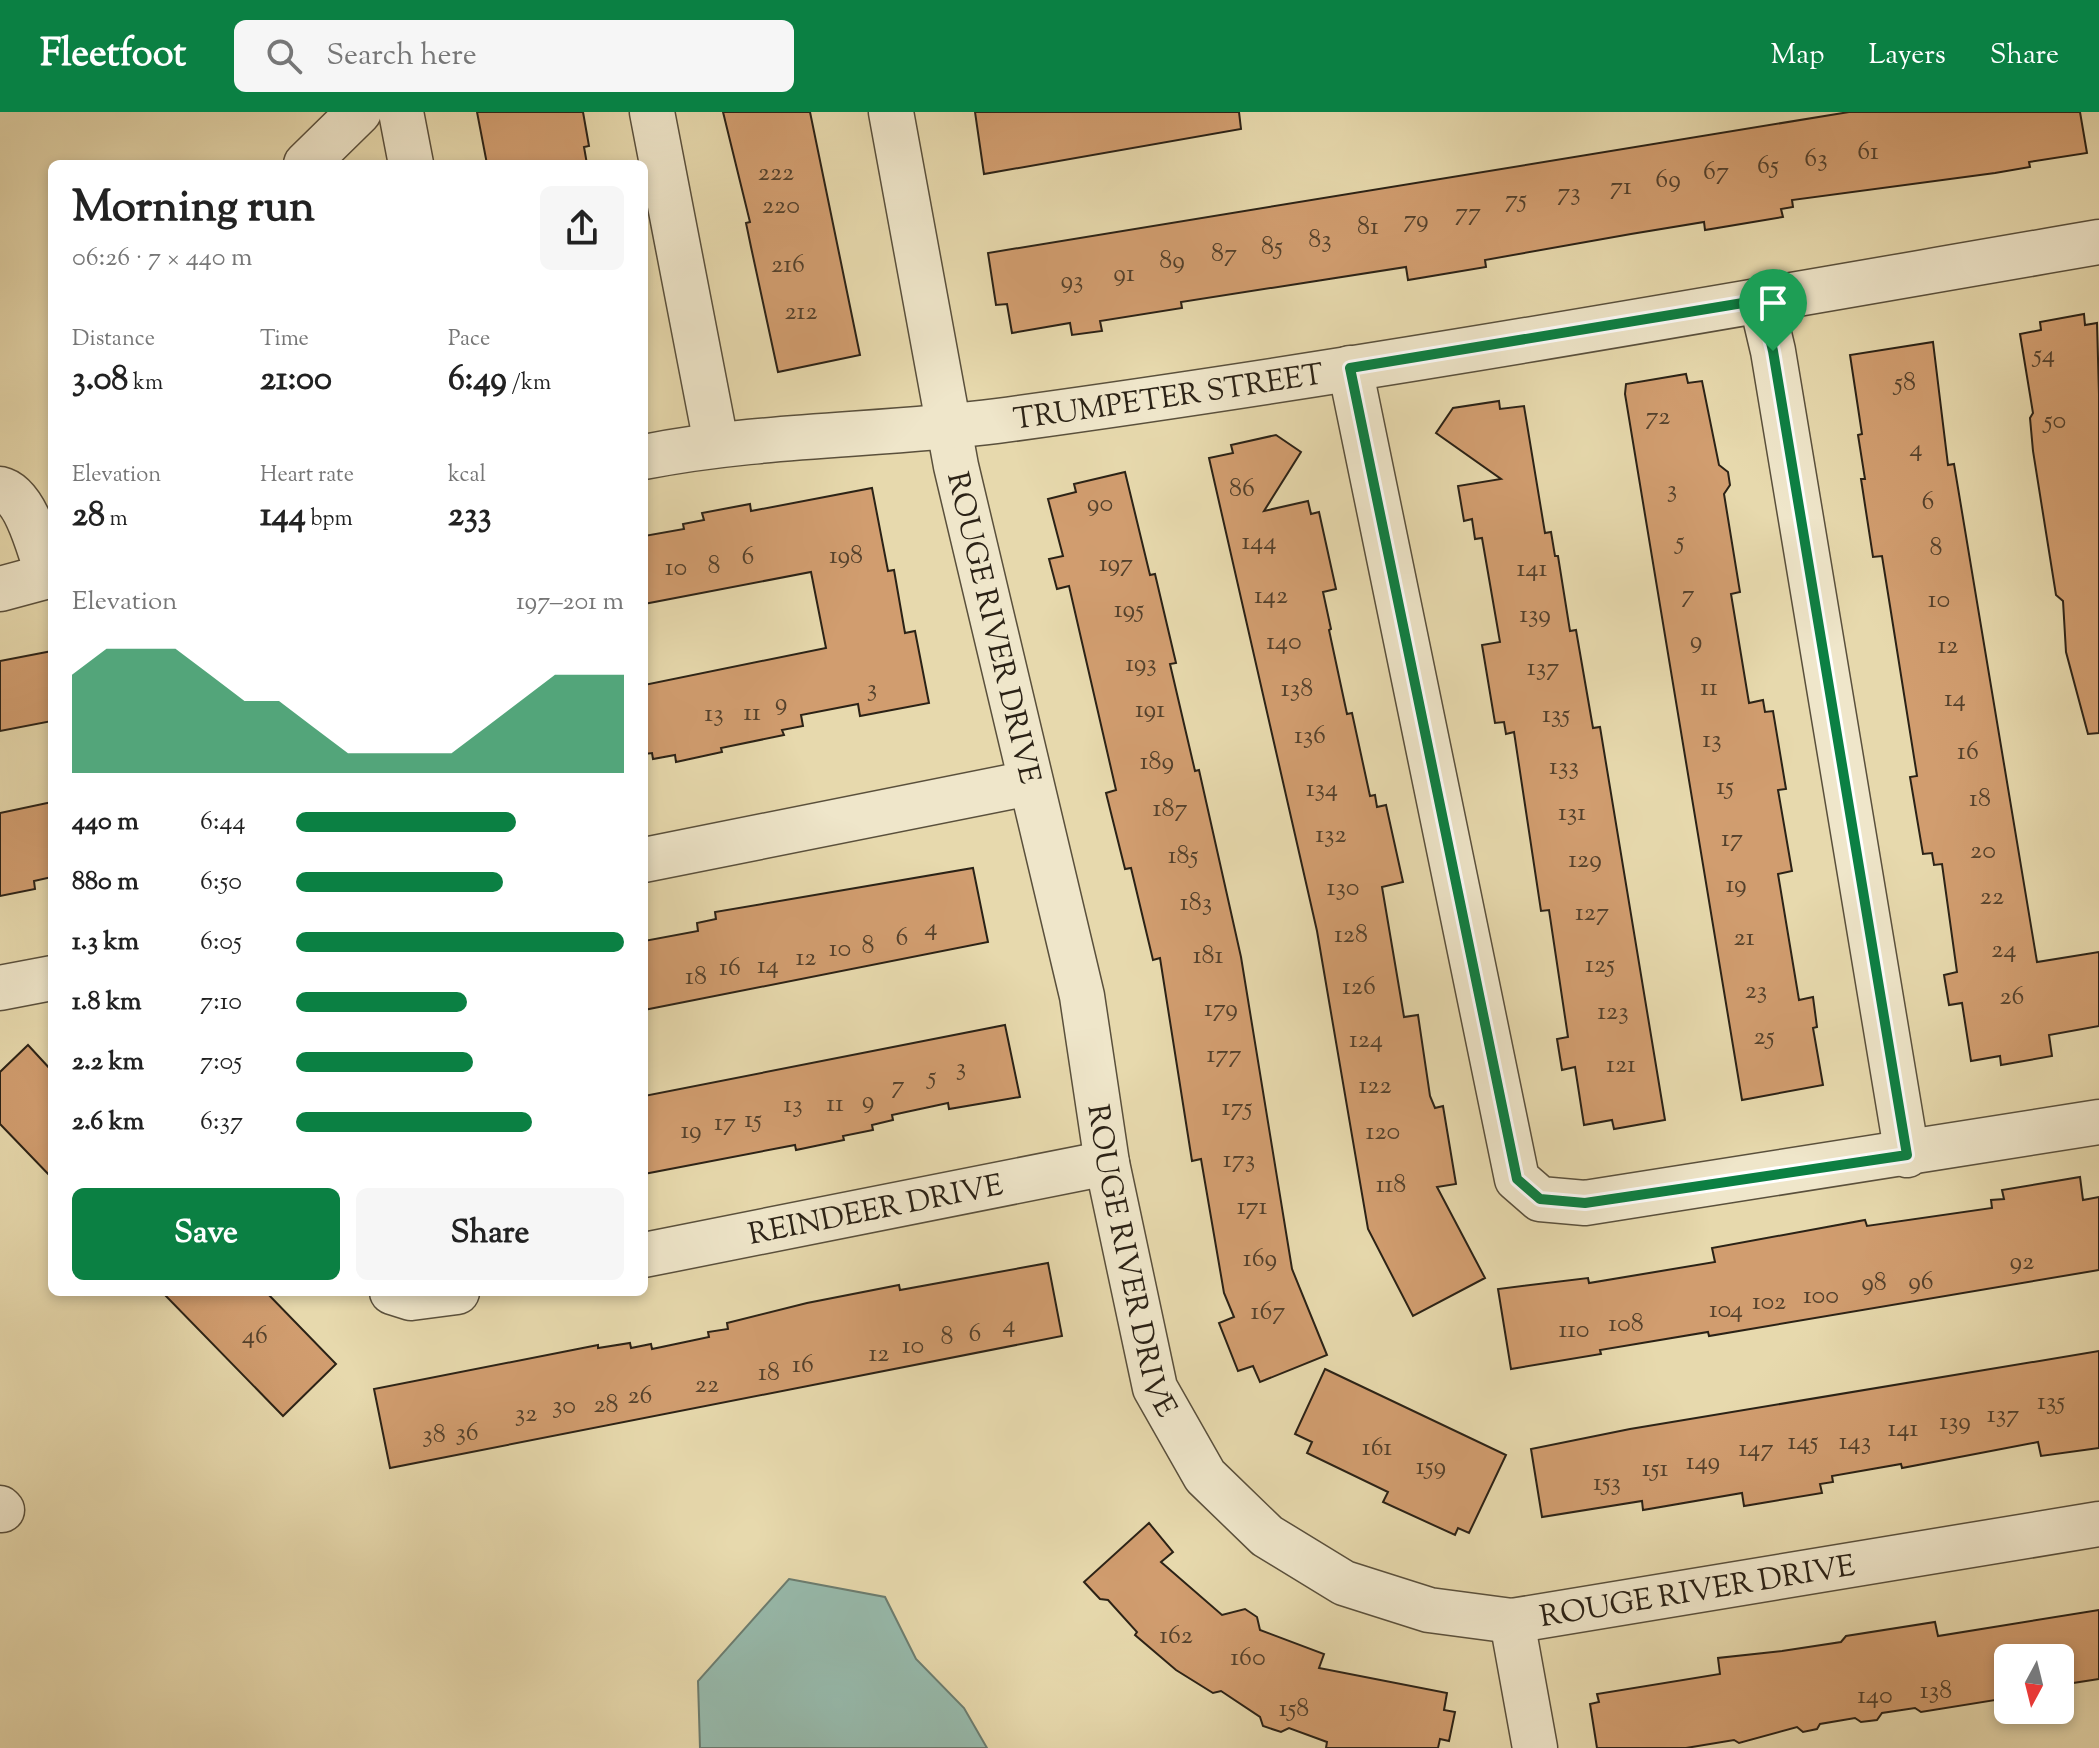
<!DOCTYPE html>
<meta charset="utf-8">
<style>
:root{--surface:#fff;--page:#f6f6f6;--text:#222;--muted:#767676;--accent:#0b8043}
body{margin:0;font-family:"Sorts Mill Goudy",serif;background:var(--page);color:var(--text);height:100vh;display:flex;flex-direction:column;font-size:30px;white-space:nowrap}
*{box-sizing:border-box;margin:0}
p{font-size:26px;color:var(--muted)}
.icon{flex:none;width:44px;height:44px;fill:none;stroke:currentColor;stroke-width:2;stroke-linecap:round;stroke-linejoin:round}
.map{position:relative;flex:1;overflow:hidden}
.sheet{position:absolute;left:48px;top:48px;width:600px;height:1136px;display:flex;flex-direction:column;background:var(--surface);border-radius:12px;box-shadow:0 4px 12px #0003}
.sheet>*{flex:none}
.needle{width:52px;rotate:187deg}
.buttons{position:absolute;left:1994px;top:1532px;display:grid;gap:16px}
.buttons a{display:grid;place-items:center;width:80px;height:80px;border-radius:12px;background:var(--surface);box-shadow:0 4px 12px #0003;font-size:40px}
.pin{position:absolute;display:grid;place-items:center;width:68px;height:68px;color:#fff;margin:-82px -34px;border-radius:50% 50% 50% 0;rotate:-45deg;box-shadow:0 0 8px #0007}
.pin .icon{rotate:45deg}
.round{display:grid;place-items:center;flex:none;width:84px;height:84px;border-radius:12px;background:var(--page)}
.overview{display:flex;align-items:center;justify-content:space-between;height:136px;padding:0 24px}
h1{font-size:44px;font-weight:700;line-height:60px}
.metrics{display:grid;grid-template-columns:repeat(3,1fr);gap:12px;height:136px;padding:8px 24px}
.metrics div{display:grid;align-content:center}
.metrics b{font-size:34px;font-weight:700}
.metrics small{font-size:22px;font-weight:400}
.metrics p{font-size:22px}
.chart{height:224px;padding:16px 24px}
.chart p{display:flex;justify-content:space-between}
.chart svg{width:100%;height:144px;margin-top:8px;fill:var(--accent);opacity:.7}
.button{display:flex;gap:16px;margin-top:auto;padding:16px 24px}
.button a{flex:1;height:92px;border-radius:12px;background:var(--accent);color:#fff;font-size:32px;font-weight:700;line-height:92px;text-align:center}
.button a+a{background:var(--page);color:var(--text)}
ul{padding:0 24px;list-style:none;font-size:26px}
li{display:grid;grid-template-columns:128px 96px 1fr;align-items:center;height:60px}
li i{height:20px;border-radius:10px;background:var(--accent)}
header{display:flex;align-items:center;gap:48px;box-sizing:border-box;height:112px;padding:0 40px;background:var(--accent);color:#fff}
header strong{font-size:38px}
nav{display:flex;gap:44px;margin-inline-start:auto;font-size:28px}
.search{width:560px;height:72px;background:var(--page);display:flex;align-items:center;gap:20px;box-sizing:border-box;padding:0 28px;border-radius:12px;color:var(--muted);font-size:30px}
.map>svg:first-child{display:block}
.water{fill:#97baac;stroke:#6c7d70;stroke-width:2}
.building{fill:#d19d6f;stroke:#2b2216;stroke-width:2}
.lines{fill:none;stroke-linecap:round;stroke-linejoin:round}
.minor-casing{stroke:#5a503c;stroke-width:47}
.minor{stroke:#efe6ca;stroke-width:44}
.route-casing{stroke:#fff;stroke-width:16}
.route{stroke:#0b8043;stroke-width:10}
.labels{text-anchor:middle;stroke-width:7;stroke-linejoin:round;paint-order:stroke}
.number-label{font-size:26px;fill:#54412c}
.street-label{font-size:30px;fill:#2b2216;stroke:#efe6ca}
</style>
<header>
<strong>Fleetfoot</strong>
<div class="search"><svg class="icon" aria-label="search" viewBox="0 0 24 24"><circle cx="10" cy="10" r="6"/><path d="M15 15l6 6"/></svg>Search here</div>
<nav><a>Map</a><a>Layers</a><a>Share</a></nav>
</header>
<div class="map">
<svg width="2099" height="1636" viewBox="0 0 2099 1636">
<rect width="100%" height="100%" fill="#e7d9ad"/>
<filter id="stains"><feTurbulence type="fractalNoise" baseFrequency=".0025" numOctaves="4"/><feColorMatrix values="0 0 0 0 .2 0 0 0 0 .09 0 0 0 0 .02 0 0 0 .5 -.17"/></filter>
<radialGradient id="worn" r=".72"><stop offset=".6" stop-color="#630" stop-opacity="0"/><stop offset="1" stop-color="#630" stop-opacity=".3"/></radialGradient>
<polygon class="water" points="789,1467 885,1485 916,1547 964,1596 987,1636 700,1636 698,1569"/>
<g class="building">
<polygon points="477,0 583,0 589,34 584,35 587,52 487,52"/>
<polygon points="723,0 810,0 860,243 778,260 751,135 746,111 750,110"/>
<polygon points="975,0 1239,0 1241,17 984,62"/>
<polygon points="1849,0 2080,0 2087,41 2029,50 2030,55 1995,61 1792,88 1793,95 1781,97 1783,105 1705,118 1704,110 1631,122 1485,148 1486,155 1408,168 1406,155 1181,190 1182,196 1100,209 1102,219 1072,223 1070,211 1012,221 1007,192 996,193 988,141"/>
<polygon points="2084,202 2085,213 2097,211 2099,282 2099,621 2088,622 2066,540 2063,489 2056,483 2033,339 2030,306 2033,301 2020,222 2041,218 2040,210"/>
<polygon points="1933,230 1948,353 1954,352 2037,850 2099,840 2099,914 2049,923 2052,944 2001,953 2000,944 1971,949 1962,891 1949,893 1944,863 1957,860 1942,752 1934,753 1932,741 1923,742 1910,665 1917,664 1890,494 1882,444 1873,445 1861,367 1865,367 1858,323 1862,322 1850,243"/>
<polygon points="1686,262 1688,271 1702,269 1719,353 1728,360 1730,373 1724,382 1740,480 1731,482 1749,591 1763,588 1765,600 1773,599 1786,677 1778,678 1792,759 1778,762 1799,888 1813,885 1817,915 1813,916 1823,973 1742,988 1625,282 1626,272"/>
<polygon points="1499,289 1500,297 1524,294 1545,421 1551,420 1555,444 1558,444 1570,519 1576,518 1593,616 1600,615 1665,1008 1614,1017 1612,1008 1584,1013 1575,955 1562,958 1557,927 1568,925 1549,798 1541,799 1514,620 1506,622 1504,610 1495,611 1482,533 1500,530 1482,426 1475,427 1472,407 1464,409 1458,374 1501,367 1436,321 1453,296"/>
<polygon points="1276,323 1301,340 1264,399 1308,389 1311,402 1319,400 1336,477 1323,480 1331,517 1329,518 1347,602 1352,601 1370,684 1375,683 1377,695 1386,693 1403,770 1382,775 1401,887 1404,905 1418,903 1430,984 1435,996 1443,994 1456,1072 1437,1075 1485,1166 1413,1204 1368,1117 1317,819 1209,346 1233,341 1231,333"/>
<polygon points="1125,360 1150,463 1155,462 1176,551 1170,552 1195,659 1199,658 1241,845 1292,1157 1327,1243 1260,1270 1253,1254 1238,1259 1219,1211 1234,1205 1224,1181 1201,1047 1192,1049 1160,846 1153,848 1131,756 1125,757 1106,681 1116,678 1069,474 1057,477 1049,447 1063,444 1048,387 1076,380 1074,372"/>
<polygon points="872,376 888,459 894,458 905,521 915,519 929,591 860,604 858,592 801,603 803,614 782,618 784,623 721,636 722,640 676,650 675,643 653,647 652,641 644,642 644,573 826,536 811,460 644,492 644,424 684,417 683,412 704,408 702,401 750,392 751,399"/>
<polygon points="52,539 52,609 0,619 0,549"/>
<polygon points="52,690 52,765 34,769 35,777 0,784 0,701"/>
<polygon points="973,756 988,830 644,898 644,829 698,819 697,811 716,807 715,800"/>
<polygon points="1005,913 1020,985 949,997 948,991 892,1003 893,1008 872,1013 873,1018 843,1024 844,1028 796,1038 795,1033 644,1062 644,984"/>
<polygon points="28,933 52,959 52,1066 0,1012 0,960"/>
<polygon points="2080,1065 2083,1088 2099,1085 2099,1158 1709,1224 1708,1220 1600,1238 1601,1242 1511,1257 1498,1177 1588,1166 1589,1171 1715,1150 1712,1136 1865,1108 1867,1114 1992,1096 1991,1088 2004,1087 2002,1078"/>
<polygon points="1048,1151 1062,1224 390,1356 374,1277 598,1233 598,1236 630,1231 631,1236 651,1232 652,1237 709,1225 708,1220 728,1217 727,1211 807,1191 899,1173 900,1178"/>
<polygon points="162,1180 266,1180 336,1252 283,1304"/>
<polygon points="2099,1239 2099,1336 2041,1344 2038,1330 1902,1356 1901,1352 1832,1364 1833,1370 1820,1372 1822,1381 1744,1394 1742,1381 1643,1398 1642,1389 1542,1405 1531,1337 1630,1317"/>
<polygon points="1325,1257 1506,1343 1469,1421 1458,1416 1455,1423 1383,1390 1388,1380 1307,1341 1312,1330 1295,1322"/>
<polygon points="1149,1411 1173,1440 1161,1450 1222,1503 1245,1497 1257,1505 1260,1518 1324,1542 1319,1556 1447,1581 1444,1598 1455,1600 1449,1629 1440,1627 1438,1636 1326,1636 1327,1630 1289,1616 1281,1620 1263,1614 1260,1605 1221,1579 1213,1581 1176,1558 1135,1523 1137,1520 1108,1488 1100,1487 1084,1470"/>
<polygon points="2099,1498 2099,1567 2060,1573 2060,1546 2008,1546 2008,1586 1921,1600 1915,1596 1882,1601 1877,1608 1861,1610 1855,1606 1820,1612 1817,1617 1803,1620 1797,1615 1739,1631 1734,1628 1686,1636 1597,1636 1590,1592 1599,1590 1597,1582 1720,1562 1718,1546 1782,1539 1841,1530 1846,1524 1935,1510 1938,1524"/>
</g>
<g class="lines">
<defs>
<g id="minor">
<polyline points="401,0 411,52"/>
<polyline points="652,0 716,331"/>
<path id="s1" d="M891 0 956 354 1082 884 1107 1051 1155 1276 1205 1364 1267 1424 1344 1471 1429 1498 1512 1509 2099 1412"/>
<polyline points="306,52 359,0"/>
<polyline points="1761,188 1773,239 1907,1043"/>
<polyline points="1350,256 1517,1067 1540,1087 1585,1091 2099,1010"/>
<path id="s2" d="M644 345C761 322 879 324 997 309 1366 259 1732 193 2099 130"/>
<path d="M0 377C27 383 40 440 48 464"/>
<polyline points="0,477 52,463"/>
<polyline points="644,748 1029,671"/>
<polyline points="0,876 52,866"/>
<path id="s3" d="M644 1143 1107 1051"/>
<polyline points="392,1180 411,1186 457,1180"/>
<polyline points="0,1396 2,1398"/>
<polyline points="1512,1509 1535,1636"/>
</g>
</defs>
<use href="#minor" class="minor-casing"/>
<use href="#minor" class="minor"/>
</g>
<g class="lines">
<defs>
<polygon id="route" points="1761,188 1773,239 1907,1043 1585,1091 1540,1087 1517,1067 1350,256"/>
</defs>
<use href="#route" class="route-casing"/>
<use href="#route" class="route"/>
</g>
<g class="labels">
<g class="number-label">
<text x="1868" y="47">61</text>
<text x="1816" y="54">63</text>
<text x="1768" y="61">65</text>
<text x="1716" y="67">67</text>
<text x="776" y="68">222</text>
<text x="1668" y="75">69</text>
<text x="1621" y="82">71</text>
<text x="1569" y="88">73</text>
<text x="1516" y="95">75</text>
<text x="781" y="101">220</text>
<text x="1468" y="108">77</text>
<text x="1416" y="115">79</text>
<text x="1368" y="122">81</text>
<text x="1320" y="135">83</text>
<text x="1272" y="142">85</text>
<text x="1224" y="149">87</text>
<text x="1172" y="156">89</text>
<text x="788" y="160">216</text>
<text x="1124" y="169">91</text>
<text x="1072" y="176">93</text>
<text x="801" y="207">212</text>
<text x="2044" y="250">54</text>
<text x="1905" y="278">58</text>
<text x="1658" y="312">72</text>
<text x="2055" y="316">50</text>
<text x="1916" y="344">4</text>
<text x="1242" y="384">86</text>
<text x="1672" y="385">3</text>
<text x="1928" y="397">6</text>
<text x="1100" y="399">90</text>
<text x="1259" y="437">144</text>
<text x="1680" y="437">5</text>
<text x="1936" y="443">8</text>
<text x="846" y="451">198</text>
<text x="748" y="452">6</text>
<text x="1116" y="459">197</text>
<text x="714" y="461">8</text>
<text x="676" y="463">10</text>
<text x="1532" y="464">141</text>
<text x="1688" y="490">7</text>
<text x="1271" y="491">142</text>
<text x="1939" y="495">10</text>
<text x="1129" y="505">195</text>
<text x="1535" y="510">139</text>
<text x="1696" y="536">9</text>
<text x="1284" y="537">140</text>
<text x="1948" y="541">12</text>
<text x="1141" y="559">193</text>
<text x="1543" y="563">137</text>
<text x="1709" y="583">11</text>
<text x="872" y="584">3</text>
<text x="1297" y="584">138</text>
<text x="1955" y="594">14</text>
<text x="781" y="598">9</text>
<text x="1150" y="605">191</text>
<text x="752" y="608">11</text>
<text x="714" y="609">13</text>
<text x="1556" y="610">135</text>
<text x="1310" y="631">136</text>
<text x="1712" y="635">13</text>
<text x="1968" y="647">16</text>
<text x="1157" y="657">189</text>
<text x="1564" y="662">133</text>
<text x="1725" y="682">15</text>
<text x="1322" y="684">134</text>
<text x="1980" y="694">18</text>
<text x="1170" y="704">187</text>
<text x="1572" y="708">131</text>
<text x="1331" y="730">132</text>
<text x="1732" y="734">17</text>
<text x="1983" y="746">20</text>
<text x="1183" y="751">185</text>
<text x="1585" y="755">129</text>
<text x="1736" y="780">19</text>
<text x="1343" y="783">130</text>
<text x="1992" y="792">22</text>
<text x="1196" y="798">183</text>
<text x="1592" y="808">127</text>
<text x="931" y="823">4</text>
<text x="1351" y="830">128</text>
<text x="902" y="833">6</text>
<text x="1744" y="833">21</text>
<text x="868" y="841">8</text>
<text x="840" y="844">10</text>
<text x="2004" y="845">24</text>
<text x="1208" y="851">181</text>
<text x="806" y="853">12</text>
<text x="1600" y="860">125</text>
<text x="768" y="861">14</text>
<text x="730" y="863">16</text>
<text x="696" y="872">18</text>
<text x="1359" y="882">126</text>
<text x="1756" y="886">23</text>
<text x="2012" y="892">26</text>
<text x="1221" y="904">179</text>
<text x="1613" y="907">123</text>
<text x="1764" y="932">25</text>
<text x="1366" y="935">124</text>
<text x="1224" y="950">177</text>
<text x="1621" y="960">121</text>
<text x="961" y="963">3</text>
<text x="932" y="972">5</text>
<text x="898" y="981">7</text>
<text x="1375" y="981">122</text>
<text x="868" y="996">9</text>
<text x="835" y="999">11</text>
<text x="793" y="1000">13</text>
<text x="1237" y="1003">175</text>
<text x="753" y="1015">15</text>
<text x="725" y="1018">17</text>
<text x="691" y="1026">19</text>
<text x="1383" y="1027">120</text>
<text x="1239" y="1055">173</text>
<text x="1391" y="1080">118</text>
<text x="1252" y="1102">171</text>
<text x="1260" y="1154">169</text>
<text x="2022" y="1157">92</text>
<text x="1921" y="1177">96</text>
<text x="1874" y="1178">98</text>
<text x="1821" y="1191">100</text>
<text x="1769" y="1197">102</text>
<text x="1726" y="1205">104</text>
<text x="1268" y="1207">167</text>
<text x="1626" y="1219">108</text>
<text x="1009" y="1220">4</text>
<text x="1574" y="1225">110</text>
<text x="975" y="1229">6</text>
<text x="255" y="1231">46</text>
<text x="947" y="1232">8</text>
<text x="913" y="1241">10</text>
<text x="879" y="1249">12</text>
<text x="803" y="1260">16</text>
<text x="769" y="1268">18</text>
<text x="707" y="1280">22</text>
<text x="640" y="1291">26</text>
<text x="2051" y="1297">135</text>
<text x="606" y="1300">28</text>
<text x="564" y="1301">30</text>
<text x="526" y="1309">32</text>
<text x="2003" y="1310">137</text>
<text x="1955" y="1317">139</text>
<text x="1903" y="1324">141</text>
<text x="467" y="1328">36</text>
<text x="434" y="1330">38</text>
<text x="1803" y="1337">145</text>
<text x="1855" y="1337">143</text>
<text x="1377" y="1343">161</text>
<text x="1756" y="1344">147</text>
<text x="1703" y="1357">149</text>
<text x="1431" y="1362">159</text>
<text x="1655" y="1364">151</text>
<text x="1607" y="1378">153</text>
<text x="1176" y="1531">162</text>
<text x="1248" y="1553">160</text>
<text x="1936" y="1586">138</text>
<text x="1875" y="1591">140</text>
<text x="1294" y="1604">158</text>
</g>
<g class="street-label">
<text dy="10" stroke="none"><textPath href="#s2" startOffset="528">TRUMPETER STREET</textPath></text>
<text dy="10" stroke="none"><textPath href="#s1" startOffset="526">ROUGE RIVER DRIVE</textPath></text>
<text dy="10" stroke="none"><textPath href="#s3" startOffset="236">REINDEER DRIVE</textPath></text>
<text dy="10" stroke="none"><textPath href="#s1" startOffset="1174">ROUGE RIVER DRIVE</textPath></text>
<text dy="10" stroke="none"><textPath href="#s1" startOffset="1942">ROUGE RIVER DRIVE</textPath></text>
</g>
</g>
<rect width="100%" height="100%" filter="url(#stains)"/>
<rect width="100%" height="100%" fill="url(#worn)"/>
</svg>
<div class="buttons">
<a><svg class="needle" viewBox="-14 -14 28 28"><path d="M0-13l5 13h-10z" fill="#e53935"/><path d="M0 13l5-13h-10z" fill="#767676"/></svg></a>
</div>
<div class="pin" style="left:1773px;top:239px;background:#1e9e55"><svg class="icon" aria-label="arrive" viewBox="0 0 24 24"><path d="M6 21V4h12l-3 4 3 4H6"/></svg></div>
<section class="sheet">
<div class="overview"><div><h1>Morning run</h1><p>06:26 · 7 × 440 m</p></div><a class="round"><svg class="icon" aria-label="share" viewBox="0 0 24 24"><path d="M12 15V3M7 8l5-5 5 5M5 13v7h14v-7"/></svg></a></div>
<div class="metrics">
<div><p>Distance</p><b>3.08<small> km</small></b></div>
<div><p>Time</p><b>21:00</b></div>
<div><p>Pace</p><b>6:49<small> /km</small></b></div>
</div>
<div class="metrics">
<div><p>Elevation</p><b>28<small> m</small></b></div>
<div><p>Heart rate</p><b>144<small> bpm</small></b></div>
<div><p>kcal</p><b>233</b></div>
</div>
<div class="chart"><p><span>Elevation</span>197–201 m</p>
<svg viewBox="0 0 160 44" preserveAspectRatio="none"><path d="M0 44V14L10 6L20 6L30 6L40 14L50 22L60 22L70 30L80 38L90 38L100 38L110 38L120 30L130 22L140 14L150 14L160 14V44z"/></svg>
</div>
<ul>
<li><b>440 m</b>6:44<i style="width:67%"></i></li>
<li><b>880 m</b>6:50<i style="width:63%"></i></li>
<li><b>1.3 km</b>6:05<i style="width:100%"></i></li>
<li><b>1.8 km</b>7:10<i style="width:52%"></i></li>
<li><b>2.2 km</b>7:05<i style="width:54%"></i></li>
<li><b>2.6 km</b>6:37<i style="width:72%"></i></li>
</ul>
<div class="button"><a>Save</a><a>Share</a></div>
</section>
</div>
